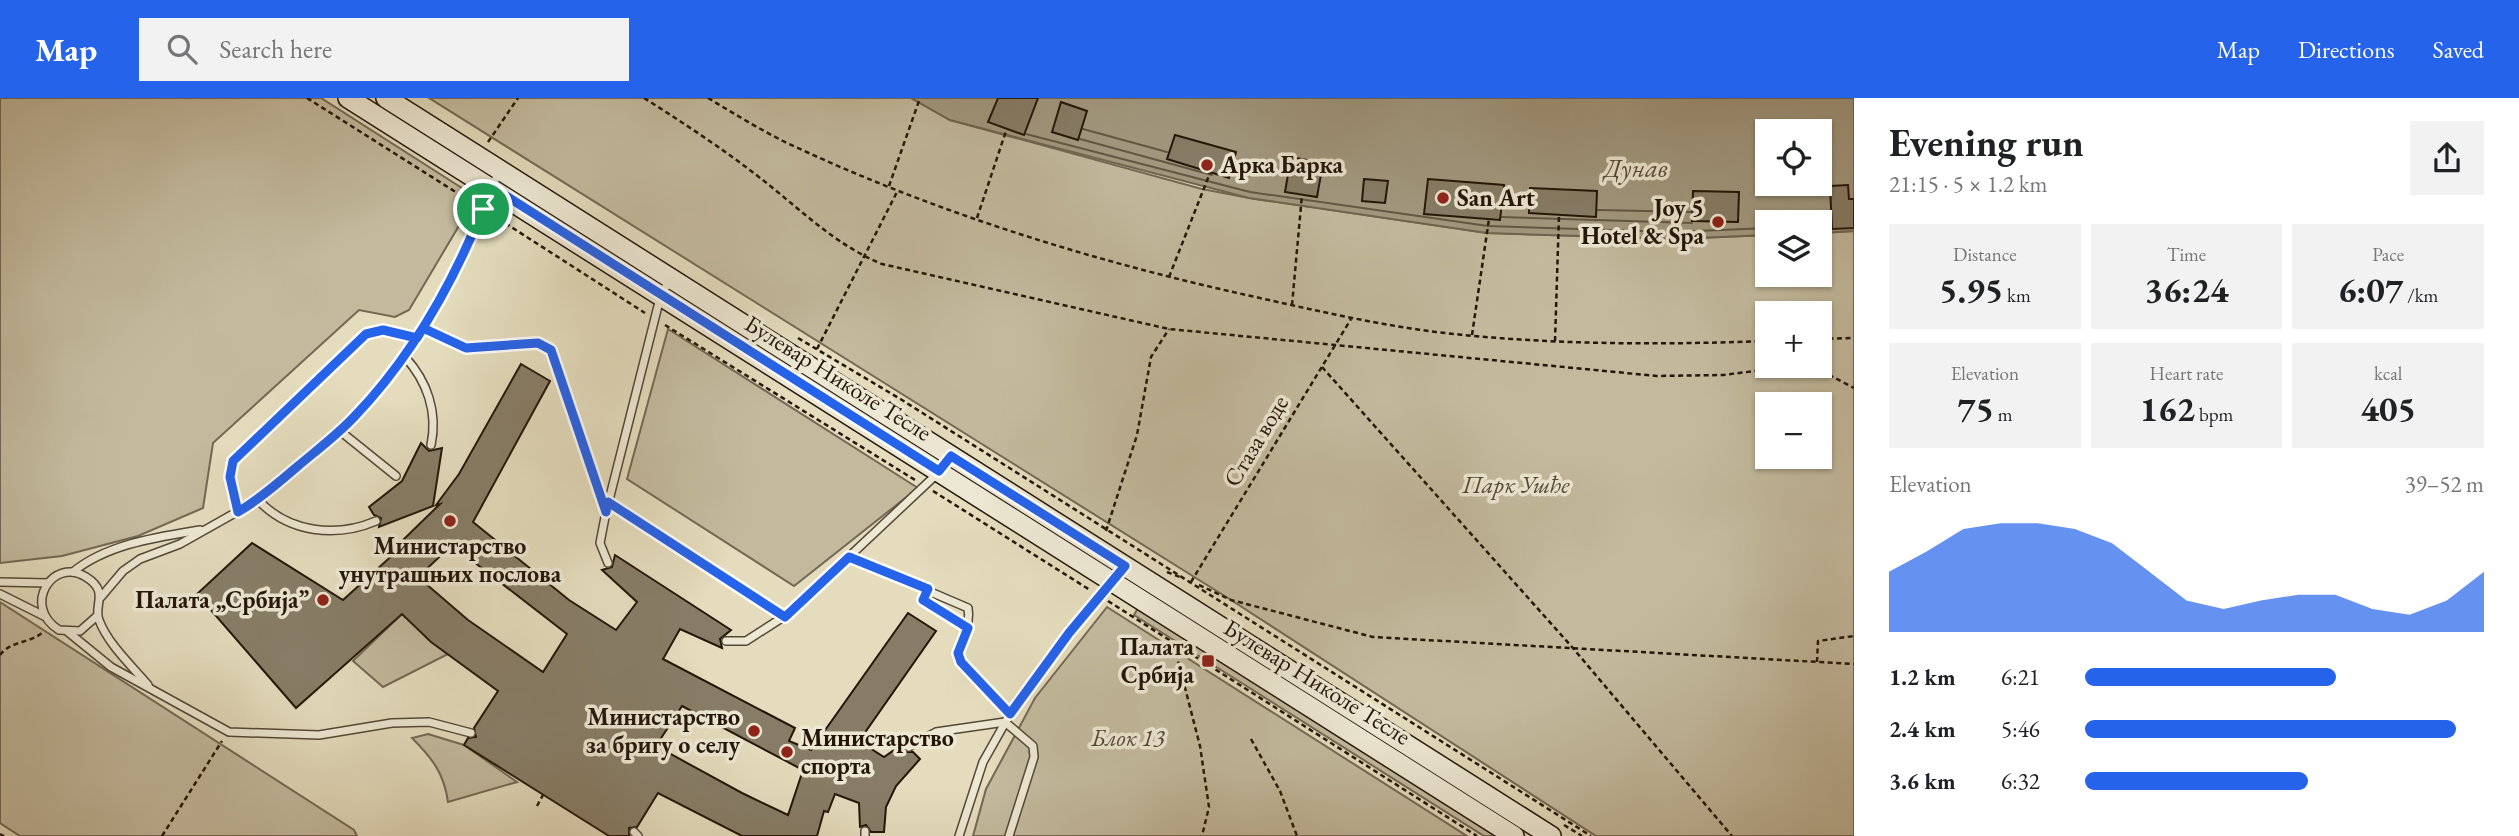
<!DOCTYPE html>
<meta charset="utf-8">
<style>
:root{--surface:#fff;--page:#f2f2f2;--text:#202124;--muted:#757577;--accent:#2563eb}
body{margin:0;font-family:"EB Garamond",serif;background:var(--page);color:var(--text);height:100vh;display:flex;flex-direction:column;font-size:26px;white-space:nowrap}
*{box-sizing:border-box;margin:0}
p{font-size:23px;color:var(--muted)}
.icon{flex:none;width:38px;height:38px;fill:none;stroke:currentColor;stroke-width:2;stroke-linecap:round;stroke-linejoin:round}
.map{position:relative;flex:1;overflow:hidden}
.panel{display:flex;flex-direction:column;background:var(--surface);width:665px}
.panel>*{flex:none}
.controls{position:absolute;left:1755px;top:21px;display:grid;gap:14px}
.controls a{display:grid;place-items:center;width:77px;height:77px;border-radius:0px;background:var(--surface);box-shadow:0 2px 5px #0004;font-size:35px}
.pin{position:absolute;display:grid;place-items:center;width:60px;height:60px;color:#fff;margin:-30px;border:4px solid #fff;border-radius:50%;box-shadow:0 2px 7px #0007}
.round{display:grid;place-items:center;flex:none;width:74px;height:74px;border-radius:0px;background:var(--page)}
.overview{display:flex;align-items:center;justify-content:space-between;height:119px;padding:0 35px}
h1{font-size:38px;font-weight:700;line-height:52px}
.metrics{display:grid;grid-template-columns:repeat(3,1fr);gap:10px;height:119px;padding:7px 35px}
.metrics div{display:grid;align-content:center;border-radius:0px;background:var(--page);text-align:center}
.metrics b{font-size:35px;font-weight:700}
.metrics small{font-size:19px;font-weight:400}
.metrics p{font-size:19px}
.chart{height:196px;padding:14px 35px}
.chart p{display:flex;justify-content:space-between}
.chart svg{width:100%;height:126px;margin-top:7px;fill:var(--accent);opacity:.7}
ul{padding:0 35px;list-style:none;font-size:23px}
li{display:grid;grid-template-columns:112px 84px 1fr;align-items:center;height:52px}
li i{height:18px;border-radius:9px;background:var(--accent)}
header{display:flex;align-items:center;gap:42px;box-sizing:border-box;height:98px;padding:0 35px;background:var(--accent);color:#fff}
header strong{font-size:33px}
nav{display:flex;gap:38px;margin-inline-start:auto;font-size:24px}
.search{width:490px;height:63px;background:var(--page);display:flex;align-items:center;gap:18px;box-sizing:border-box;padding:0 24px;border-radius:0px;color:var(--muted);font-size:26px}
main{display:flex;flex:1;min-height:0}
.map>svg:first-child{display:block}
.green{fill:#c3ba9e;stroke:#736854;stroke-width:2;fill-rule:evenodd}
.water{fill:#a29980;stroke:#6f6550;stroke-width:2;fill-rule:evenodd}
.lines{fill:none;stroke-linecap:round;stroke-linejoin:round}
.shore{stroke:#625844;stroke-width:2}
.building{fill:#877d67;stroke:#231609;stroke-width:2;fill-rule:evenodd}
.lane-casing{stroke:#534836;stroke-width:10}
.secondary-casing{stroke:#231609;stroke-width:22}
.path{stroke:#231609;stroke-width:2.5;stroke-dasharray:5 3.5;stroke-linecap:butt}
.lane{stroke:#ede8d4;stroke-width:7}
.secondary{stroke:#ede8d4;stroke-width:19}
.route-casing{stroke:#fff;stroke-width:14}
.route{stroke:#2563eb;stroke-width:9}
.poi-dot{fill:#8f2418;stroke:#ede8d4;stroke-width:2.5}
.labels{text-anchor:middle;stroke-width:7;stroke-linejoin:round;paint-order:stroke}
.poi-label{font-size:24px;font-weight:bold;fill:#231609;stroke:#ede8d4;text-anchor:end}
.street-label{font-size:24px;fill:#231609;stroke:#ede8d4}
.park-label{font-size:24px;font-style:italic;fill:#534736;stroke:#ede8d4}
.water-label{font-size:26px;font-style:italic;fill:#564a39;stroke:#ede8d4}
</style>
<header>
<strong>Map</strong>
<div class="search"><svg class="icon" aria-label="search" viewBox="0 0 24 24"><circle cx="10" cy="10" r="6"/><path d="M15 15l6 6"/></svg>Search here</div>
<nav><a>Map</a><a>Directions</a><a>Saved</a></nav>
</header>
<main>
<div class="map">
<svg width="1854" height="738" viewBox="0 0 1854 738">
<rect width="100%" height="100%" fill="#e4dcbd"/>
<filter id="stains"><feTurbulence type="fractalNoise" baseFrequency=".00286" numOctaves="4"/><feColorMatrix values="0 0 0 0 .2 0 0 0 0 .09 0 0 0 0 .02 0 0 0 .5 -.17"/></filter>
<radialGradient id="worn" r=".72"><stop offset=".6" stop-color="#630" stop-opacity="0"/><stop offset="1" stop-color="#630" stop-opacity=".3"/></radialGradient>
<g class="green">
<polygon points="0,0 321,0 476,99 409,212 395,219 359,212 213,345 203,410 138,438 62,458 0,465"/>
<path d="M429 0H911L950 22 1202 91 1249 100 1487 135 1674 141 1767 137 1768 177H1820V135L1854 133V738H1596L1231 502ZM1768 215H1820V268H1768ZM1768 306H1820V359H1768Z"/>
<polygon points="668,231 918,390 794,488 627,381"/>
<polygon points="0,504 354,732 357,738 20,738 0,725"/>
<polygon points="1107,509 1467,738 973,738 986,691 1035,600"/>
<polygon points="1138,510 1499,738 1484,738 1134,517"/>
<polygon points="402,516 448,556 383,589 353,563"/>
<path d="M428 636 464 647 517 684 448 704C444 675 432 660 412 640Z"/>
</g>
<path class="water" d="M911 0H1854V133L1820 135V124H1768L1767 137 1674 141 1487 135 1249 100 950 22ZM1768 33H1820V86H1768Z"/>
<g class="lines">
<g class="shore">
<polyline points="1083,31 1167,54"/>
<polyline points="1026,36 1250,94 1488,128 1674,134 1768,130"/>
<polyline points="1080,41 1212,77"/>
<polyline points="1598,112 1691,114"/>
<polyline points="1502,119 1692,125"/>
</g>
</g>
<g class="building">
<polygon points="998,0 1038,0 1024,37 988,24"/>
<polygon points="1061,4 1087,13 1078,42 1052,34"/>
<polygon points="1175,37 1236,54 1229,80 1167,61"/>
<polygon points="1291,59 1323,65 1317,99 1285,94"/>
<polygon points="1364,81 1388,83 1385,105 1362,103"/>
<polygon points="1428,81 1504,87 1500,122 1424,116"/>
<polygon points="1848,87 1849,101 1854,101 1854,130 1832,131 1830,88"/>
<polygon points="1530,90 1597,93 1596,119 1529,115"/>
<polygon points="1693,93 1739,94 1738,124 1692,123"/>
<path d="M521 266 550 283 473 424 569 502 616 532 637 504 602 472 612 469 615 457 731 532 720 541 722 550 680 531 663 561 795 630 789 643 811 652 908 515 936 533 864 636 867 638 862 645 884 659 904 645 905 654H913L920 661 896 688 886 709 884 734H871L866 727 860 729 859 705 835 696 828 714 824 713 817 738H742L658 695 637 729 629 730V738H609L464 647 468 640 476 639 474 630 498 593 431 544 402 516 296 610 197 496 252 445 343 502 407 444 404 441 440 406 436 407 459 376ZM452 447 567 536 543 574 468 522 418 479ZM682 608 803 672 788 717 742 695 656 648Z"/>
<polygon points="421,345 429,353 442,350 433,408 379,429 381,420 374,417 369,409 402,383"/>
</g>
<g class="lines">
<defs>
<g id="lane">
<polyline points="423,230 466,250 538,245 551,252 606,414"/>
<path d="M405 259C427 283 438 314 431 347"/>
<polyline points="340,333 396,378"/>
<path d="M258 402C289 435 336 440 376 423"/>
<polyline points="608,404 785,519"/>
<polyline points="238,414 230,379 233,363 366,236 383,232 417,240"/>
<path d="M849 459 968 510C972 529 956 545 961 563L1010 616"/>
<polyline points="608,465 600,445 606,414 661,196 671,181"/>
<path d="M73 474C107 446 158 439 200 432"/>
<polyline points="0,484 48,485"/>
<polyline points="928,491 923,502 968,530"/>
<polyline points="0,496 44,518"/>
<polyline points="101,499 123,473 140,461 180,446 258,402 355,319 405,259 417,240 463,160 499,73"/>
<path d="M97 518 80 533 59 532C21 508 53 458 86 479 110 494 93 507 99 522 108 546 131 567 148 587"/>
<polyline points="68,534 111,569 229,634 319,637 392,625 429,624 471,635"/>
<polyline points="726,543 746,543 788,516 937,376"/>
<polyline points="909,649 936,634 1005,624 1033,648 1034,659 1009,738"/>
<polyline points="634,734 638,738"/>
<polyline points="865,738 865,733"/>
<polyline points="959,738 983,664 1018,602 1112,483"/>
</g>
<g id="secondary">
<polyline points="348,0 1514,738"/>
<polyline points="386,0 1551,738"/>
</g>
</defs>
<use href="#lane" class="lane-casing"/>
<use href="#secondary" class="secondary-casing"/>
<g class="path">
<polyline points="307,0 473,105"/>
<path d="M644 0C682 24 720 49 755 76 796 107 833 146 882 166L1169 231 1657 278 1723 277 1795 268 1814 269 1854 290"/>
<path d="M708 0C733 15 759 31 785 44 933 114 1092 163 1251 198 1313 212 1374 226 1436 234 1546 247 1657 247 1768 243"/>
<polyline points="488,44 518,0"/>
<polyline points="889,88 920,0"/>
<polyline points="491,116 645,215"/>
<polyline points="977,120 1007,30"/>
<polyline points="1169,179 1210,75"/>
<polyline points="1292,207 1302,97"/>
<polyline points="665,227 915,382"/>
<polyline points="1472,237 1489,121"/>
<polyline points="798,240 902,302 1591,738"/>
<polyline points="1820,241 1854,240"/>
<polyline points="1555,243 1559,117"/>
<polyline points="817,251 898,92"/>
<polyline points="1322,269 1572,549 1732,738"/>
<polyline points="933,393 1090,492"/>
<polyline points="1106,433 1137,337 1151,259 1169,231"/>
<polyline points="1167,474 1180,479"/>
<polyline points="1191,484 1351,221"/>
<polyline points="1199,487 1231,502 1373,539 1854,566"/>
<polyline points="1108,503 1477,738"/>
<polyline points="1174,547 1200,648 1209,709 1202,738"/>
<path d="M0 557C11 542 31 546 44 533"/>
<polyline points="1817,564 1818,543 1854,538"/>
<polyline points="1251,641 1280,693 1297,738"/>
<polyline points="537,708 543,697"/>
<polyline points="1564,727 1582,738"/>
<polyline points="0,736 4,738"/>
<polyline points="162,738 222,643"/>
</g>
<use href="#lane" class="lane"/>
<use href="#secondary" class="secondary"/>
</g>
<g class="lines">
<defs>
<path id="route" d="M483 111C452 187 411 260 354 319 337 337 317 352 298 368 278 385 260 401 238 414L230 379 233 363 366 236 383 232 417 240 423 230 466 250 538 245 551 252 606 414 608 404 785 519 849 459 928 491 923 502 968 530 958 555 961 564 1010 616 1069 535 1125 468 951 358 939 373 492 89 483 111"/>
</defs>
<use href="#route" class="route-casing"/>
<use href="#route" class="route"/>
</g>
<g class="poi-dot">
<circle cx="1207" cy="67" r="7"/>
<circle cx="1443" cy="100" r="7"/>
<circle cx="1718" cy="124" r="7"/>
<circle cx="450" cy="423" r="7"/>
<circle cx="323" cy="502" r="7"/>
<rect x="1201" y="556" width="14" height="14" rx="3.5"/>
<circle cx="754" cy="633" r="7"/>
<circle cx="787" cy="654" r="7"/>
</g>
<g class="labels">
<g class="poi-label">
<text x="1221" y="75" text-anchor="start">Арка Барка</text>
<text x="1457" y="108" text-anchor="start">San Art</text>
<text x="1704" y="118">Joy 5<tspan x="1704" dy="28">Hotel &amp; Spa</tspan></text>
<text x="450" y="456" text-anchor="middle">Министарство<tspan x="450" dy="28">унутрашњих послова</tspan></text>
<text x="309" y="510">Палата „Србија”</text>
<text x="1194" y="557">Палата<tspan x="1194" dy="28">Србија</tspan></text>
<text x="740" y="627">Министарство<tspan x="740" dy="28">за бригу о селу</tspan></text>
<text x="801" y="648" text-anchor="start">Министарство<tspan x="801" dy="28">спорта</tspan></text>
</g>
<g class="street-label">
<text transform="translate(838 280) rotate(32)" y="8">Булевар Николе Тесле</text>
<text transform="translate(1256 343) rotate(-59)" y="8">Стаза воде</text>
<text transform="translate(1317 584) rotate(32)" y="8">Булевар Николе Тесле</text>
</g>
<g class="park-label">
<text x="1516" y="395">Парк Ушће</text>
<text x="1128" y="648">Блок 13</text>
</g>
<g class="water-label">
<text x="1636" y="79">Дунав</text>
</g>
</g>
<rect width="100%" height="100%" filter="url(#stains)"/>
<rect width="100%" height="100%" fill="url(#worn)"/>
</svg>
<div class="controls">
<a><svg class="icon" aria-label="locate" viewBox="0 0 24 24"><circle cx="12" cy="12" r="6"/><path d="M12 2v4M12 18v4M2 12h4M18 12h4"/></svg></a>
<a><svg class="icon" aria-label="layers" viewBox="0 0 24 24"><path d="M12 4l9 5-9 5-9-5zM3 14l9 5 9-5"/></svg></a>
<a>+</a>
<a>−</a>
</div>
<div class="pin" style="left:483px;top:111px;background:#1e9e55"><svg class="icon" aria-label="arrive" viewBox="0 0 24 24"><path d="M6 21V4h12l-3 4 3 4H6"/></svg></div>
</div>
<section class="panel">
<div class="overview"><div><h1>Evening run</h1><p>21:15 · 5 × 1.2 km</p></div><a class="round"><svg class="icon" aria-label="share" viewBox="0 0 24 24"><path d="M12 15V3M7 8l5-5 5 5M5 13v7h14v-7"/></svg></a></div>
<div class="metrics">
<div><p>Distance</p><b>5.95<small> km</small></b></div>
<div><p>Time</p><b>36:24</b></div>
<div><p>Pace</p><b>6:07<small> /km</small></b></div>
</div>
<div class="metrics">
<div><p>Elevation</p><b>75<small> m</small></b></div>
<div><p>Heart rate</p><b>162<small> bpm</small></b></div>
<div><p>kcal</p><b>405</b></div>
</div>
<div class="chart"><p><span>Elevation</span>39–52 m</p>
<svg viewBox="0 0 160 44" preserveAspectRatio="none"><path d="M0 44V23L10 16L20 8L30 6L40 6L50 8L60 13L70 23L80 33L90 36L100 33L110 31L120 31L130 36L140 38L150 33L160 23V44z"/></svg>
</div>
<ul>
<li><b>1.2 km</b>6:21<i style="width:63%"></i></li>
<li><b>2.4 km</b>5:46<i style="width:93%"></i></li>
<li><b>3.6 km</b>6:32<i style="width:56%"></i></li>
</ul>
</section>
</main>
